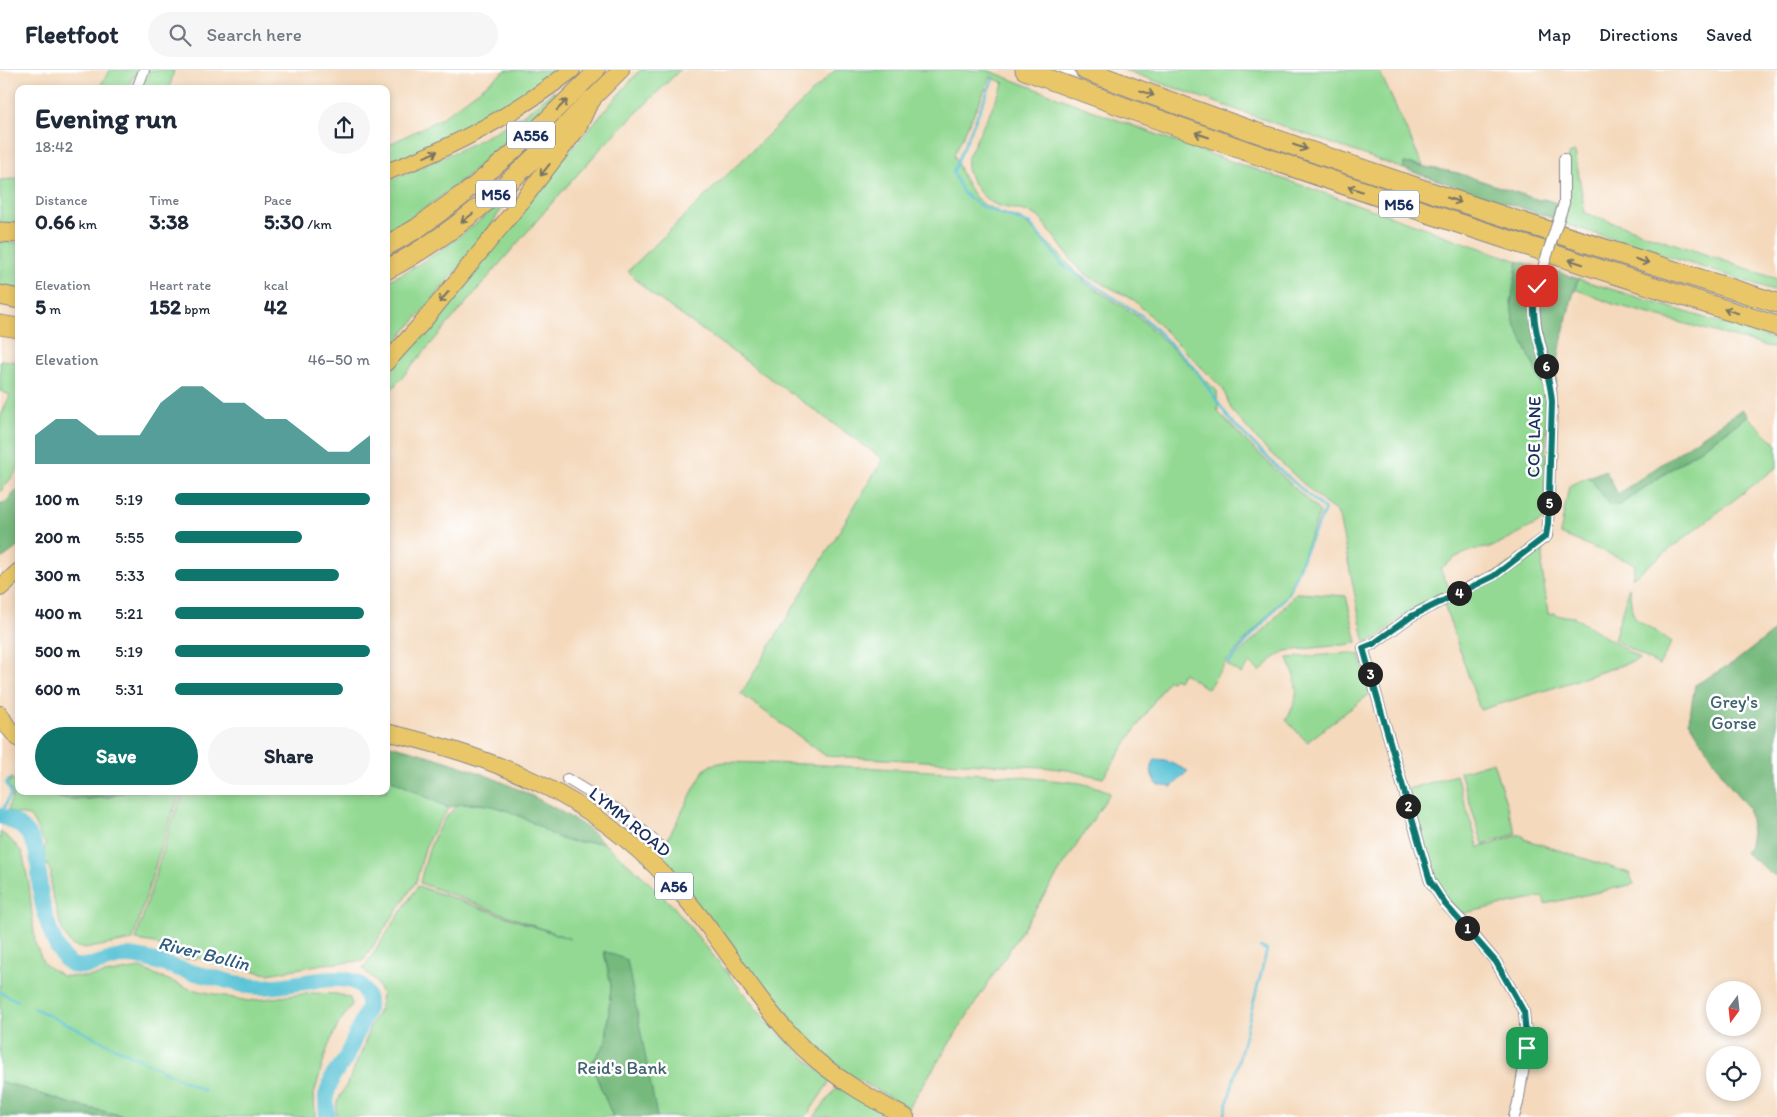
<!DOCTYPE html>
<meta charset="utf-8">
<style>
:root{--surface:#fff;--page:#f6f6f7;--text:#1f2937;--muted:#747a83;--line:#e0e1e3;--accent:#0f766e}
body{margin:0;font-family:Itim,sans-serif;background:var(--page);color:var(--text);height:100vh;display:flex;flex-direction:column;font-size:19px;white-space:nowrap}
*{box-sizing:border-box;margin:0}
p{font-size:16px;color:var(--muted)}
.icon{flex:none;width:28px;height:28px;fill:none;stroke:currentColor;stroke-width:2;stroke-linecap:round;stroke-linejoin:round}
.map{position:relative;flex:1;overflow:hidden}
.sheet{position:absolute;left:15px;top:15px;width:375px;height:710px;display:flex;flex-direction:column;background:var(--surface);border-radius:10px;box-shadow:0 2px 8px #0003}
.sheet>*{flex:none}
.needle{width:32px;rotate:195deg}
.buttons{position:absolute;left:1706px;top:911px;display:grid;gap:10px}
.buttons a{display:grid;place-items:center;width:55px;height:55px;border-radius:50%;background:var(--surface);box-shadow:0 2px 8px #0003;font-size:25px}
.pin{position:absolute;display:grid;place-items:center;width:42px;height:42px;color:#fff;margin:-21px;border-radius:10px;box-shadow:0 2px 8px #0006}
.km{position:absolute;width:25px;height:25px;margin:-12px;border-radius:50%;background:#222;color:#fff;font-size:14px;line-height:25px;text-align:center}
.round{display:grid;place-items:center;flex:none;width:52px;height:52px;border-radius:26px;background:var(--page)}
.overview{display:flex;align-items:center;justify-content:space-between;height:85px;padding:0 20px}
h1{font-size:28px;font-weight:800;line-height:38px}
.metrics{display:grid;grid-template-columns:repeat(3,1fr);gap:8px;height:85px;padding:5px 20px}
.metrics div{display:grid;align-content:center}
.metrics b{font-size:21px;font-weight:800}
.metrics small{font-size:14px;font-weight:400}
.metrics p{font-size:14px}
.chart{height:140px;padding:10px 20px}
.chart p{display:flex;justify-content:space-between}
.chart svg{width:100%;height:90px;margin-top:5px;fill:var(--accent);opacity:.7}
.primary-button{display:flex;gap:10px;margin-top:auto;padding:10px 20px}
.primary-button a{flex:1;height:58px;border-radius:30px;background:var(--accent);color:#fff;font-size:20px;font-weight:800;line-height:58px;text-align:center}
.primary-button a+a{background:var(--page);color:var(--text)}
ul{padding:0 20px;list-style:none;font-size:16px}
li{display:grid;grid-template-columns:80px 60px 1fr;align-items:center;height:38px}
li i{height:12px;border-radius:6px;background:var(--accent)}
header{display:flex;align-items:center;gap:30px;box-sizing:border-box;height:70px;padding:0 25px;background:var(--surface);border-bottom:1px solid var(--line)}
header strong{font-size:24px}
nav{display:flex;gap:28px;margin-inline-start:auto;font-size:18px}
.search{width:350px;height:45px;background:var(--page);display:flex;align-items:center;gap:12px;box-sizing:border-box;padding:0 18px;border-radius:28px;color:var(--muted);font-size:19px}
.map>svg:first-child{display:block}
.green{fill:#93d993;stroke:#578478}
.forest{fill:#76b97d;stroke:#48746e}
.water{fill:#59c2d6;stroke:#3a789a}
.lines{fill:none;stroke-linecap:round;stroke-linejoin:round}
.stream{stroke:#59c2d6;stroke-width:2.5}
.river{stroke:#59c2d6;stroke-width:16}
.minor-casing{stroke:#88848d;stroke-width:12}
.primary-casing{stroke:#88848d;stroke-width:18}
.trunk-casing{stroke:#88848d;stroke-width:18}
.motorway-casing{stroke:#88848d;stroke-width:21}
.minor{stroke:#fff;stroke-width:10}
.primary{stroke:#e9c769;stroke-width:16}
.trunk{stroke:#e9c769;stroke-width:16}
.motorway{stroke:#e9c769;stroke-width:19}
.minor-bridge-casing{stroke:#88848d;stroke-width:12;stroke-linecap:butt}
.minor-bridge{stroke:#fff;stroke-width:10}
.oneway{stroke:#787363}
.route-casing{stroke:#fff;stroke-width:10}
.route{stroke:#0f766e;stroke-width:6}
.labels{text-anchor:middle;stroke-width:5;stroke-linejoin:round;paint-order:stroke}
.shield{fill:#fff;stroke:#5f6d8e;stroke-width:1}
.shield-label{font-size:16px;font-weight:bold;fill:#1b2f5e}
.street-label{font-size:18px;fill:#1b2f5e;stroke:#fff}
.park-label{font-size:18px;fill:#3f626e;stroke:#fff}
.water-label{font-size:19px;font-style:italic;fill:#2e5b82;stroke:#fff}
</style>
<header>
<strong>Fleetfoot</strong>
<div class="search"><svg class="icon" aria-label="search" viewBox="0 0 24 24"><circle cx="10" cy="10" r="6"/><path d="M15 15l6 6"/></svg>Search here</div>
<nav><a>Map</a><a>Directions</a><a>Saved</a></nav>
</header>
<div class="map">
<svg width="1777" height="1047" viewBox="0 0 1777 1047">
<rect width="100%" height="100%" fill="#fff"/>
<filter id="ink" filterUnits="userSpaceOnUse"><feTurbulence type="fractalNoise" baseFrequency=".02" numOctaves="2"/><feDisplacementMap in="SourceGraphic" scale="10" xChannelSelector="R" yChannelSelector="G"/><feConvolveMatrix kernelMatrix="1 2 1 2 8 2 1 2 1" color-interpolation-filters="sRGB"/></filter>
<filter id="wash" filterUnits="userSpaceOnUse"><feTurbulence type="fractalNoise" baseFrequency=".0096" numOctaves="4" result="noise"/><feDisplacementMap in="SourceGraphic" scale="20" xChannelSelector="R" yChannelSelector="G"/><feGaussianBlur stdDeviation="1.12" result="paint"/><feColorMatrix in="noise" values="0 0 0 0 0 0 0 0 0 0 0 0 0 0 0 0 0 1.4 0 .05"/><feComposite in="paint" operator="in"/></filter>
<g filter="url(#wash)">
<rect width="100%" height="100%" fill="#f4d9bc"/>
<g class="green">
<polygon points="110,0 139,0 136,7 133,6 128,19 98,19"/>
<polygon points="148,0 174,0 169,19 141,19"/>
<path d="M506 0H560C547 9 535 19 522 27 480 55 433 75 386 95V76L440 49Z"/>
<polygon points="640,0 680,0 602,77 551,134 386,326 386,303 429,255 554,99"/>
<path d="M835 0H987L1096 42 1207 83 1423 157 1437 163 1518 191 1516 200 1513 250 1545 320 1547 333 1544 450 1492 477 1473 480 1456 487 1440 499 1452 523 1402 547 1377 568 1366 572 1364 569 1339 447 1337 442 1323 432 1261 374 1232 341 1223 319 1134 230 1090 207 1076 196 1039 147C1013 132 992 147 973 112 968 104 966 98 967 89L1004 13 991 7 954 85 963 107 974 126 985 135 999 142 1021 149 1050 175 1086 213 1139 247 1217 321 1218 342 1249 374 1320 442 1288 523 1226 592 1208 618H1206L1183 603 1178 610 1174 608 1171 611 1168 610 1103 708 1068 700 1042 697 826 686 741 624 883 389 649 222 628 201Z"/>
<polygon points="1124,0 1379,0 1423,96 1404,93 1404,99"/>
<path d="M554 21 555 24C504 76 449 126 386 163V111C433 93 481 72 523 45 533 38 543 29 554 21Z"/>
<path d="M1575 82 1585 143 1777 209V221L1562 153C1568 130 1569 107 1568 84Z"/>
<polygon points="19,107 19,154 0,154 0,110 13,109"/>
<path d="M508 126 510 128C499 141 492 155 481 169 451 208 420 246 386 282V212C432 190 471 159 508 126Z"/>
<polygon points="0,171 19,173 19,219 0,216"/>
<polygon points="1578,209 1777,270 1777,279 1613,234 1575,219"/>
<polygon points="0,290 19,292 19,398 0,422 0,348 10,325 0,321"/>
<polygon points="1748,346 1777,375 1777,397 1632,508 1635,494 1560,464 1569,416 1589,407 1610,434 1620,435"/>
<polygon points="1544,473 1542,499 1548,544 1555,543 1556,545 1574,547 1640,589 1553,618 1480,640 1444,534"/>
<polygon points="1629,517 1632,541 1636,549 1672,572 1659,595 1614,570"/>
<polygon points="1296,523 1346,526 1357,572 1351,574 1285,581 1273,589 1260,602 1250,593 1241,604 1227,595 1269,555"/>
<path d="M1349 583 1360 585 1371 623 1307 672 1286 650C1302 623 1297 615 1288 588Z"/>
<polygon points="724,692 804,694 1003,705 1080,713 1100,718 1110,723 908,1038 850,1005 808,971 776,938 657,789 704,700 711,695"/>
<polygon points="1493,692 1516,764 1483,774 1460,702"/>
<polygon points="1456,705 1479,778 1522,764 1524,769 1629,803 1634,814 1545,834 1543,827 1459,844 1436,815 1408,719"/>
<polygon points="386,707 449,738 432,763 425,778 416,812 363,891 323,894 268,904 246,899 239,900 200,888 185,889 176,884 166,882 155,873 136,870 170,756 184,721 386,721"/>
<path d="M11 708 19 713V721H38L63 729H88L110 727 129 721H181L165 763 133 870 84 879 71 875 63 862 58 846 51 819V803L46 792 44 778 46 774C38 766 37 754 29 746L13 743 8 740 13 723 8 715Z"/>
<path d="M458 734 489 735 510 741 567 771 602 772 638 802 673 836 768 953 830 1011 806 1047H657L604 882 611 916 606 972 591 994 613 1047H337L336 1043 337 1032 349 1010 363 979 370 956 380 939 382 924 375 910 363 899 418 816 570 869 420 813C428 780 433 759 458 734Z"/>
<polygon points="0,762 10,769 22,782 29,815 35,873 44,894 62,906 87,907 140,898 190,919 248,931 312,923 337,924 350,928 352,935 339,953 327,979 314,1024 315,1047 199,1047 174,1044 129,1047 75,1035 0,1011"/>
<polygon points="838,1016 884,1044 889,1047 814,1047"/>
</g>
<g class="forest">
<polygon points="1404,93 1458,103 1539,130 1544,129 1560,134 1555,149 1404,99"/>
<polygon points="1518,191 1538,197 1533,215 1544,301 1542,314 1513,250 1511,232"/>
<path d="M1546 198 1578 209C1567 244 1558 277 1556 314L1552 309 1536 237Z"/>
<polygon points="1742,339 1748,346 1619,435 1610,435 1589,407 1605,400 1618,424"/>
<polygon points="19,418 19,476 0,490 0,434 3,434"/>
<polygon points="1777,559 1777,806 1775,806 1744,782 1750,776 1752,763 1748,737 1730,716 1689,651 1695,615 1736,591"/>
<path d="M386 674C449 690 502 708 558 740 573 749 591 758 602 772 590 772 578 773 567 771 555 768 544 759 533 753 510 740 476 726 449 738L386 707Z"/>
<path d="M38 721H129C99 730 67 733 38 721Z"/>
<polygon points="604,881 627,890 657,1047 613,1047 591,994 606,972 611,916"/>
<polygon points="0,1011 75,1035 129,1047 174,1044 199,1047 0,1047"/>
</g>
<path class="water" d="M1155 689 1165 690 1188 701 1172 717 1158 715C1151 706 1149 700 1155 689Z"/>
<g class="lines">
<g class="stream">
<polyline points="993,9 953,102 963,123 982,137 1030,154 1064,196 1141,245 1194,297 1230,350 1278,398 1325,440 1305,482 1289,523 1228,593"/>
<polyline points="0,746 11,723 6,713 8,710"/>
<polyline points="0,922 18,931"/>
<polyline points="34,938 205,1021"/>
<polyline points="1224,1047 1267,880 1260,877"/>
</g>
<path class="river" d="M0 746C14 751 25 757 32 770 41 787 38 808 41 826 44 843 57 895 77 896 95 898 111 886 129 886 147 887 163 894 180 899 193 903 207 906 221 909 230 912 240 915 250 916 282 921 328 902 355 912 365 916 369 928 368 938L345 990 332 1007 330 1014 326 1026 327 1047"/>
</g>
</g>
<g filter="url(#ink)">
<g class="lines">
<defs>
<g id="minor">
<polyline points="137,19 144,0"/>
<polyline points="1564,133 1564,89"/>
<polyline points="567,709 621,742 657,773"/>
<polyline points="1514,1047 1518,1033 1527,978 1524,942 1496,892 1462,851 1445,834 1430,811 1363,578 1373,574 1413,545 1494,505 1547,466 1548,454 1552,332 1551,318 1536,257 1534,236 1537,216"/>
</g>
<path id="primary" d="M386 662C499 688 588 724 669 810 719 862 752 928 803 978 833 1007 870 1028 906 1047"/>
<g id="trunk">
<path d="M386 102C453 78 516 43 572 0"/>
<polyline points="461,126 512,83 597,0"/>
<polyline points="386,293 422,253 522,131 578,58 591,30 621,0"/>
<polyline points="0,518 19,501"/>
<polyline points="0,644 7,656 19,669"/>
</g>
<g id="motorway">
<path d="M1025 0C1272 94 1524 176 1777 256"/>
<path d="M1085 0C1313 86 1545 161 1777 233"/>
<polyline points="0,162 19,163"/>
<polyline points="386,176 416,159 461,126"/>
<path d="M386 200C467 158 529 95 591 30"/>
<polyline points="0,225 19,229"/>
<polyline points="0,255 19,258"/>
</g>
</defs>
<use href="#minor" class="minor-casing"/>
<use href="#primary" class="primary-casing"/>
<use href="#trunk" class="trunk-casing"/>
<use href="#motorway" class="motorway-casing"/>
<use href="#minor" class="minor"/>
<use href="#primary" class="primary"/>
<use href="#trunk" class="trunk"/>
<use href="#motorway" class="motorway"/>
<defs>
<polyline id="minor-bridge" points="1537,216 1564,133"/>
</defs>
<use href="#minor-bridge" class="minor-bridge-casing"/>
<use href="#minor-bridge" class="minor-bridge"/>
</g>
<defs><path id="oneway-shaft" d="M-6 0H5M1.5-3L5.5 0L1.5 3" fill="none" stroke-width="1.6" stroke-linecap="round" stroke-linejoin="round" transform="scale(1.25)"/></defs>
<g class="oneway">
<use href="#oneway-shaft" transform="translate(1147 23) rotate(20)"/>
<use href="#oneway-shaft" transform="translate(562 35) rotate(-45)"/>
<use href="#oneway-shaft" transform="translate(1202 65) rotate(-161)"/>
<use href="#oneway-shaft" transform="translate(1300 77) rotate(19)"/>
<use href="#oneway-shaft" transform="translate(431 84) rotate(-24)"/>
<use href="#oneway-shaft" transform="translate(545 100) rotate(128)"/>
<use href="#oneway-shaft" transform="translate(1355 119) rotate(-161)"/>
<use href="#oneway-shaft" transform="translate(1454 130) rotate(19)"/>
<use href="#oneway-shaft" transform="translate(467 148) rotate(143)"/>
<use href="#oneway-shaft" transform="translate(1642 191) rotate(18)"/>
<use href="#oneway-shaft" transform="translate(1576 192) rotate(-162)"/>
<use href="#oneway-shaft" transform="translate(444 227) rotate(130)"/>
<use href="#oneway-shaft" transform="translate(1731 241) rotate(-163)"/>
</g>
</g>
<g class="lines" filter="url(#ink)">
<defs>
<path id="route" d="M1527 978 1524 942 1496 892 1445 834 1430 811 1363 578 1373 574 1412 546 1494 506 1546 466 1548 454 1552 332C1550 300 1533 266 1534 236 1534 229 1536 222 1537 216"/>
</defs>
<use href="#route" class="route-casing"/>
<use href="#route" class="route"/>
</g>
<g class="labels">
<g class="shield">
<rect x="507" y="51.5" width="48" height="27" rx="4"/>
<rect x="476" y="110.5" width="40" height="27" rx="4"/>
<rect x="1379" y="120.5" width="40" height="27" rx="4"/>
<rect x="655" y="802.5" width="38" height="27" rx="4"/>
</g>
<g class="shield-label">
<text x="531" y="71">A556</text>
<text x="496" y="130">M56</text>
<text x="1399" y="140">M56</text>
<text x="674" y="822">A56</text>
</g>
<g class="street-label">
<text transform="translate(1534 367) rotate(-89)" y="6">COE LANE</text>
<text transform="translate(630 752) rotate(39)" y="6">LYMM ROAD</text>
</g>
<g class="park-label">
<text x="1734" y="638">Grey's<tspan x="1734" dy="21">Gorse</tspan></text>
<text x="622" y="1004">Reid's Bank</text>
</g>
<g class="water-label">
<text transform="translate(204 883) rotate(14)" y="7">River Bollin</text>
</g>
</g>
</svg>
<div class="buttons">
<a><svg class="needle" viewBox="-14 -14 28 28"><path d="M0-13l5 13h-10z" fill="#e53935"/><path d="M0 13l5-13h-10z" fill="#747a83"/></svg></a>
<a><svg class="icon" aria-label="locate" viewBox="0 0 24 24"><circle cx="12" cy="12" r="6"/><path d="M12 2v4M12 18v4M2 12h4M18 12h4"/></svg></a>
</div>
<div class="pin" style="left:1527px;top:978px;background:#1e9e55"><svg class="icon" aria-label="arrive" viewBox="0 0 24 24"><path d="M6 21V4h12l-3 4 3 4H6"/></svg></div>
<div class="pin" style="left:1537px;top:216px;background:#d93025"><svg class="icon" aria-label="check" viewBox="0 0 24 24"><path d="M5 12l5 5 9-10"/></svg></div>
<b class="km" style="left:1467px;top:858px">1</b>
<b class="km" style="left:1408px;top:736px">2</b>
<b class="km" style="left:1370px;top:604px">3</b>
<b class="km" style="left:1459px;top:523px">4</b>
<b class="km" style="left:1549px;top:433px">5</b>
<b class="km" style="left:1546px;top:296px">6</b>
<section class="sheet">
<div class="overview"><div><h1>Evening run</h1><p>18:42</p></div><a class="round"><svg class="icon" aria-label="share" viewBox="0 0 24 24"><path d="M12 15V3M7 8l5-5 5 5M5 13v7h14v-7"/></svg></a></div>
<div class="metrics">
<div><p>Distance</p><b>0.66<small> km</small></b></div>
<div><p>Time</p><b>3:38</b></div>
<div><p>Pace</p><b>5:30<small> /km</small></b></div>
</div>
<div class="metrics">
<div><p>Elevation</p><b>5<small> m</small></b></div>
<div><p>Heart rate</p><b>152<small> bpm</small></b></div>
<div><p>kcal</p><b>42</b></div>
</div>
<div class="chart"><p><span>Elevation</span>46–50 m</p>
<svg viewBox="0 0 160 44" preserveAspectRatio="none"><path d="M0 44V30L10 22L20 22L30 30L40 30L50 30L60 14L70 6L80 6L90 14L100 14L110 22L120 22L130 30L140 38L150 38L160 30V44z"/></svg>
</div>
<ul>
<li><b>100 m</b>5:19<i style="width:100%"></i></li>
<li><b>200 m</b>5:55<i style="width:65%"></i></li>
<li><b>300 m</b>5:33<i style="width:84%"></i></li>
<li><b>400 m</b>5:21<i style="width:97%"></i></li>
<li><b>500 m</b>5:19<i style="width:100%"></i></li>
<li><b>600 m</b>5:31<i style="width:86%"></i></li>
</ul>
<div class="primary-button"><a>Save</a><a>Share</a></div>
</section>
</div>
